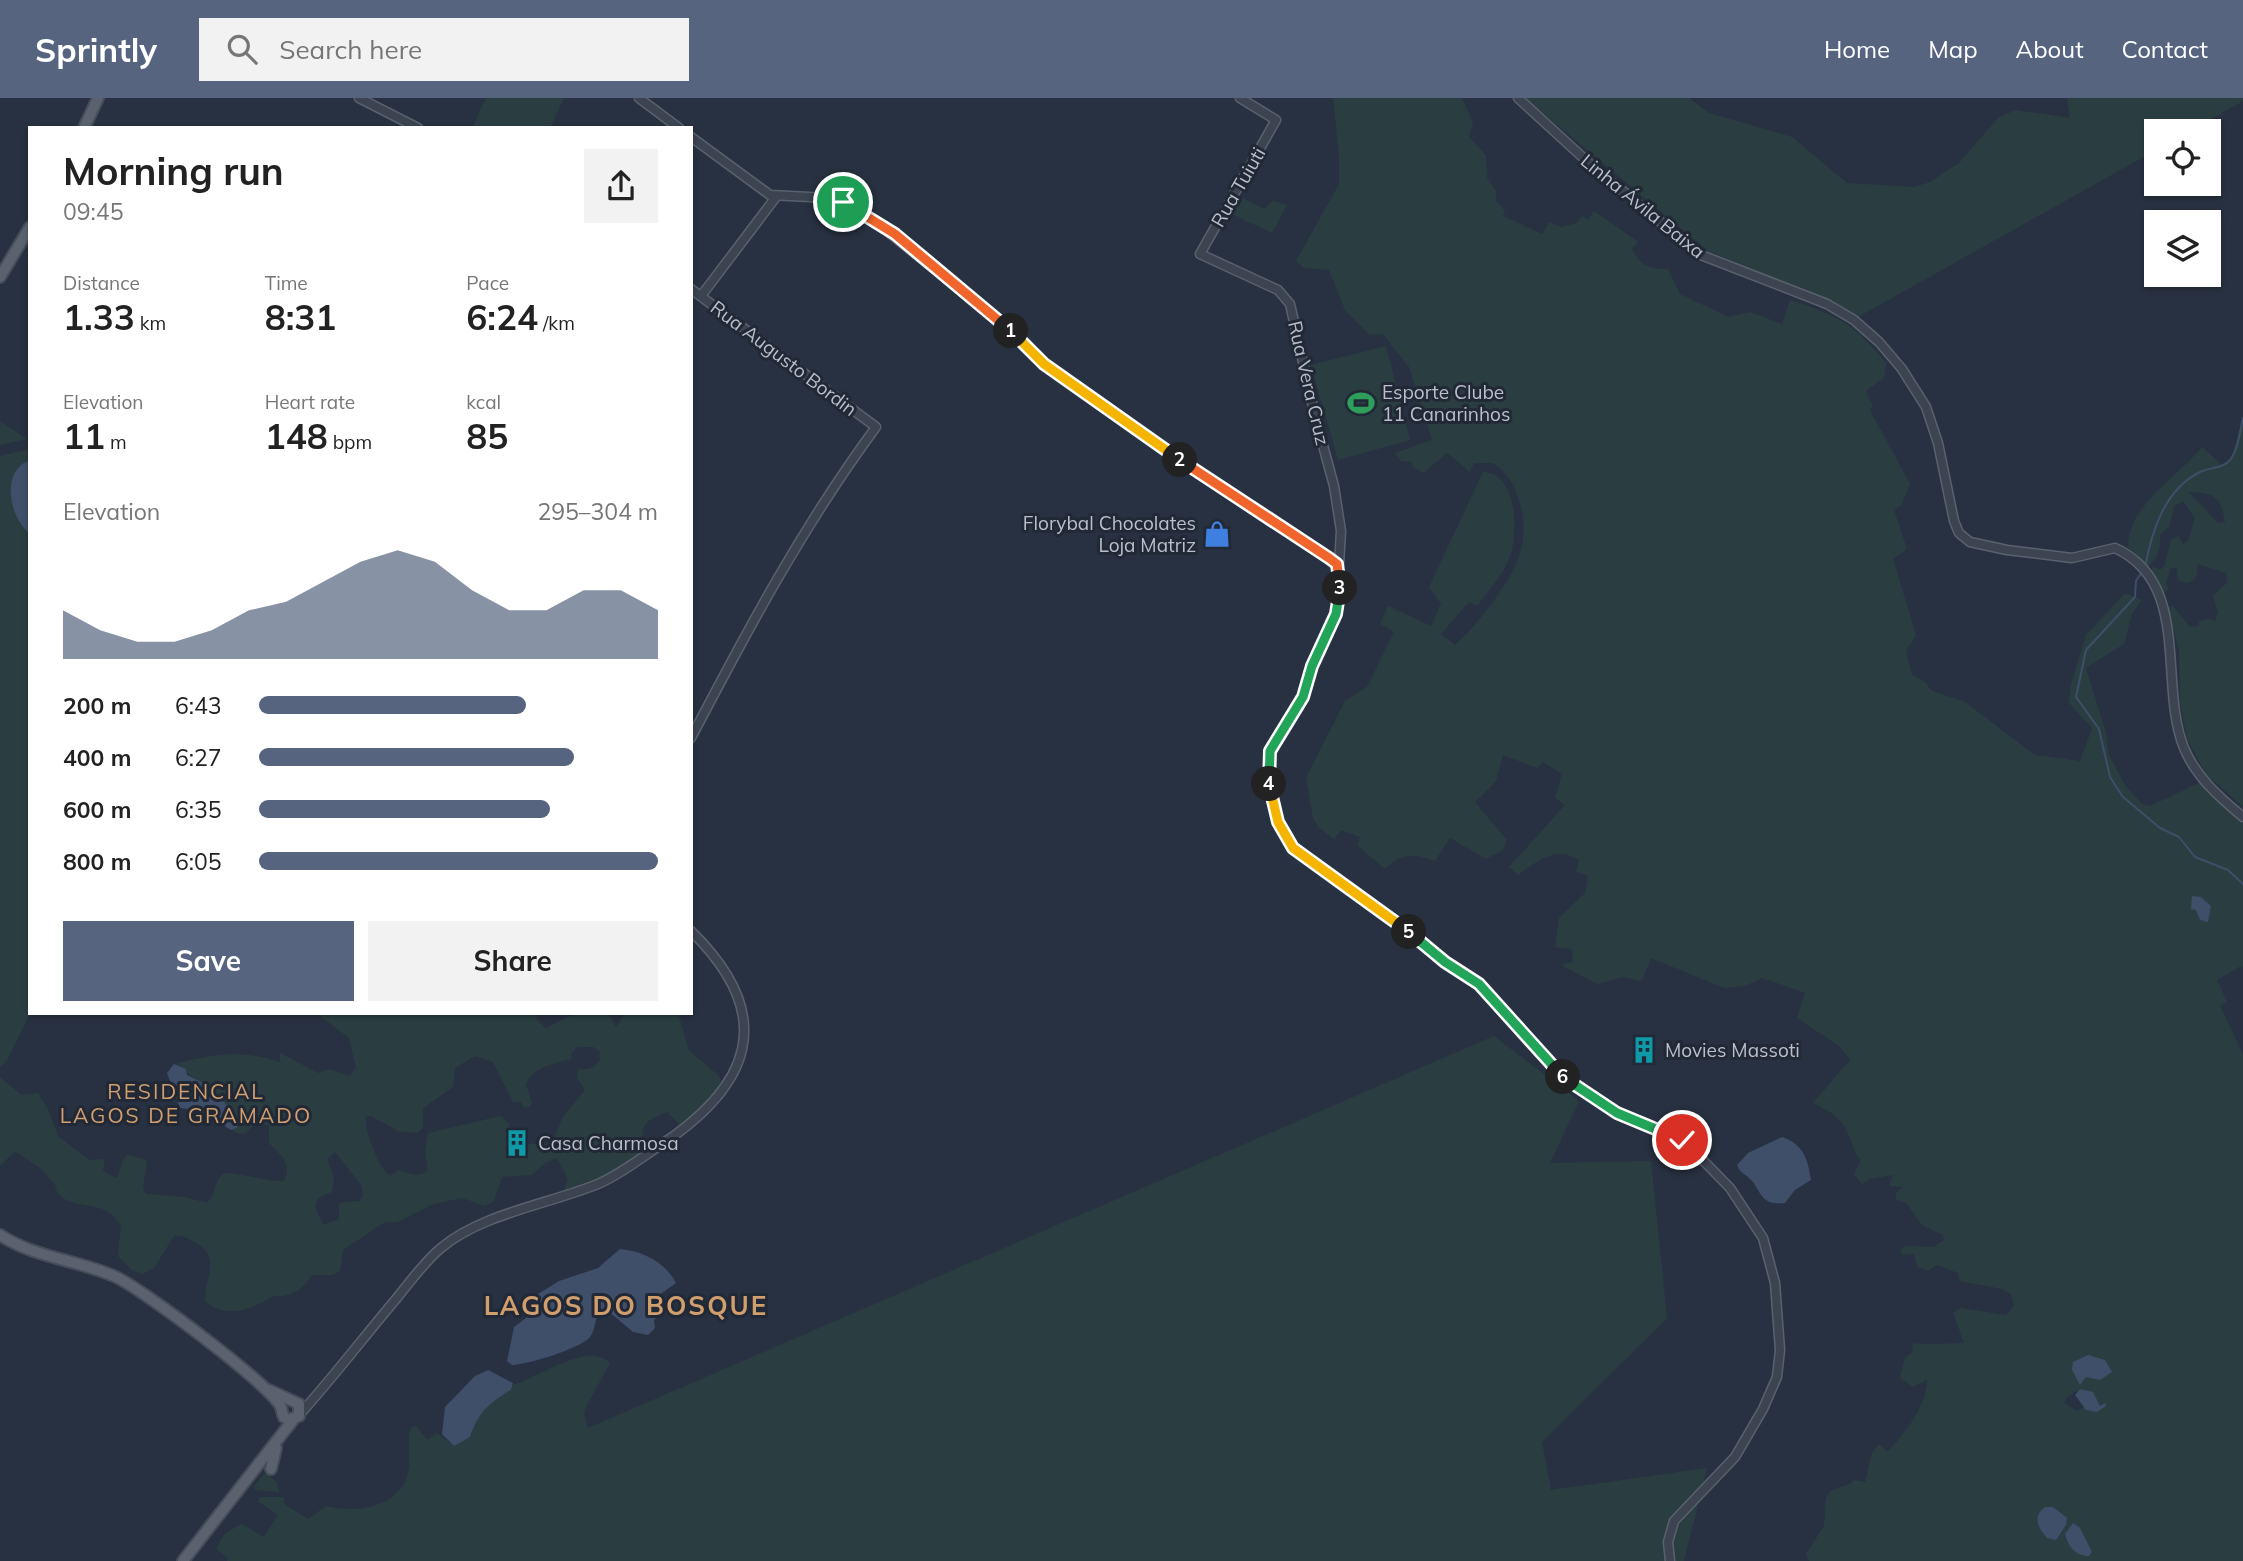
<!DOCTYPE html>
<meta charset="utf-8">
<style>
:root{--surface:#fff;--page:#f2f2f2;--text:#222;--muted:#767676;--accent:#566480}
body{margin:0;font-family:Mulish,sans-serif;background:var(--page);color:var(--text);height:100vh;display:flex;flex-direction:column;font-size:26px;white-space:nowrap}
*{box-sizing:border-box;margin:0}
p{font-size:23px;color:var(--muted)}
.icon{flex:none;width:38px;height:38px;fill:none;stroke:currentColor;stroke-width:2;stroke-linecap:round;stroke-linejoin:round}
.map{position:relative;flex:1;overflow:hidden}
.side{position:absolute;left:28px;top:28px;width:665px;height:889px;display:flex;flex-direction:column;background:var(--surface);border-radius:0px;box-shadow:0 2px 5px #0004}
.side>*{flex:none}
.buttons{position:absolute;left:2144px;top:21px;display:grid;gap:14px}
.buttons a{display:grid;place-items:center;width:77px;height:77px;border-radius:0px;background:var(--surface);box-shadow:0 2px 5px #0004;font-size:35px}
.pin{position:absolute;display:grid;place-items:center;width:60px;height:60px;color:#fff;margin:-30px;border:4px solid #fff;border-radius:50%;box-shadow:0 2px 7px #0007}
.km{position:absolute;width:35px;height:35px;margin:-18px;border-radius:50%;background:#222;color:#fff;font-size:19px;line-height:35px;text-align:center}
.round{display:grid;place-items:center;flex:none;width:74px;height:74px;border-radius:0px;background:var(--page)}
.head{display:flex;align-items:center;justify-content:space-between;height:119px;padding:0 35px}
h1{font-size:38px;font-weight:700;line-height:52px}
.metrics{display:grid;grid-template-columns:repeat(3,1fr);gap:10px;height:119px;padding:7px 35px}
.metrics div{display:grid;align-content:center}
.metrics b{font-size:35px;font-weight:700}
.metrics small{font-size:19px;font-weight:400}
.metrics p{font-size:19px}
.chart{height:196px;padding:14px 35px}
.chart p{display:flex;justify-content:space-between}
.chart svg{width:100%;height:126px;margin-top:7px;fill:var(--accent);opacity:.7}
.cta{display:flex;gap:14px;margin-top:auto;padding:14px 35px}
.cta a{flex:1;height:80px;border-radius:0px;background:var(--accent);color:#fff;font-size:28px;font-weight:700;line-height:80px;text-align:center}
.cta a+a{background:var(--page);color:var(--text)}
ul{padding:0 35px;list-style:none;font-size:23px}
li{display:grid;grid-template-columns:112px 84px 1fr;align-items:center;height:52px}
li i{height:18px;border-radius:9px;background:var(--accent)}
header{display:flex;align-items:center;gap:42px;box-sizing:border-box;height:98px;padding:0 35px;background:var(--accent);color:#fff}
header strong{font-size:33px}
nav{display:flex;gap:38px;margin-inline-start:auto;font-size:24px}
.search{width:490px;height:63px;background:var(--page);display:flex;align-items:center;gap:18px;box-sizing:border-box;padding:0 24px;border-radius:0px;color:var(--muted);font-size:26px}
.map>svg:first-child{display:block}
.green{fill:#2a3e42;fill-rule:evenodd}
.water{fill:#3f4e69}
.lines{fill:none;stroke-linecap:round;stroke-linejoin:round}
.stream{stroke:#3f4e69;stroke-width:2}
.minor-casing{stroke:#5a616e;stroke-width:11}
.major-casing{stroke:#464c5a;stroke-width:14}
.minor{stroke:#3c4351;stroke-width:8}
.major{stroke:#5a6270;stroke-width:10}
.split-1-casing{stroke:#fff;stroke-width:14}
.split-2-casing{stroke:#fff;stroke-width:14}
.split-3-casing{stroke:#fff;stroke-width:14}
.split-4-casing{stroke:#fff;stroke-width:14}
.split-5-casing{stroke:#fff;stroke-width:14}
.split-6-casing{stroke:#fff;stroke-width:14}
.split-7-casing{stroke:#fff;stroke-width:14}
.split-1{stroke:#f0652b;stroke-width:9}
.split-2{stroke:#f5b400;stroke-width:9}
.split-3{stroke:#f0652b;stroke-width:9}
.split-4{stroke:#22a559;stroke-width:9}
.split-5{stroke:#f5b400;stroke-width:9}
.split-6{stroke:#22a559;stroke-width:9}
.split-7{stroke:#22a559;stroke-width:9}
.labels{text-anchor:middle;stroke-width:6;stroke-linejoin:round;paint-order:stroke}
.street-label{font-size:19px;fill:#b9bfcb;stroke:#212836}
.poi-label{font-size:19px;fill:#b9bfcb;stroke:#212836;text-anchor:start}
.neighbourhood-label{font-size:21px;letter-spacing:2px;fill:#d19e6e;stroke:#212836}
.district-label{font-size:26px;font-weight:bold;letter-spacing:2px;fill:#d19e6e;stroke:#212836}
</style>
<header>
<strong>Sprintly</strong>
<div class="search"><svg class="icon" aria-label="search" viewBox="0 0 24 24"><circle cx="10" cy="10" r="6"/><path d="M15 15l6 6"/></svg>Search here</div>
<nav><a>Home</a><a>Map</a><a>About</a><a>Contact</a></nav>
</header>
<div class="map">
<svg width="2243" height="1463" viewBox="0 0 2243 1463">
<rect width="100%" height="100%" fill="#283141"/>
<g class="green">
<polygon points="486,0 564,0 550,30 472,30"/>
<path d="M1333 0H1462L1473 24 1469 39 1486 57 1487 80 1496 93V103L1505 112 1503 118 1542 136 1549 124 1561 129 1577 125 1582 118 1588 122 1594 113 1638 144 1632 151C1641 168 1649 171 1668 171L1680 196 1729 219 1750 214 1782 226 1790 202C1835 216 1856 227 1886 265L1884 280 1866 293 1873 308 1870 312 1910 386 1901 408 1894 412 1907 451 1893 461 1916 537 1906 553 1912 577 1925 584 1932 593 1965 604 2035 657 2080 663 2092 630 2069 605 2070 590 2086 537 2125 495 2142 502 2132 516 2124 546 2086 570 2106 635 2108 655 2125 687 2142 706 2150 708 2201 684 2243 725V870L2241 868 2217 882 2227 904 2220 908 2243 956V1463H1809L1806 1456 1824 1428 1826 1401 1830 1393 1852 1385 1853 1382 1865 1384 1872 1355 1879 1346 1887 1354C1905 1336 1928 1305 1927 1282L1913 1289 1900 1280 1905 1259 1912 1255 1913 1245C1932 1247 1946 1245 1964 1245L1953 1214 1961 1210 2006 1217 2014 1208 2011 1196 2002 1191 1960 1183 1958 1175 1937 1167 1928 1173 1917 1169 1914 1156 1902 1157 1900 1153 1905 1148 1934 1149 1944 1142 1943 1137 1922 1127 1907 1106 1896 1102V1095L1903 1089 1889 1088 1893 1077 1870 1081 1862 1086 1854 1076 1861 1063C1854 1055 1853 1047 1849 1038 1844 1021 1828 1012 1813 1005L1850 962 1839 948 1797 920 1805 895 1762 880 1745 888 1724 890 1651 860 1642 883 1621 879 1598 886 1561 867 1573 864 1572 851 1555 849 1559 820 1585 795 1588 778 1576 774 1579 762C1555 747 1538 763 1518 777L1509 769 1565 707 1555 700 1562 676 1543 664 1537 670 1503 657 1496 683 1475 704 1507 742 1503 752 1486 761 1450 740 1435 763C1414 755 1401 755 1385 771L1357 747 1360 739 1341 732 1334 741 1319 730 1313 720 1306 680 1345 603 1367 589 1394 534 1380 526 1388 508 1431 528 1441 506 1429 489 1483 374C1517 374 1519 434 1510 458 1504 476 1488 493 1477 508L1469 504 1441 536 1455 547C1476 529 1510 485 1519 459 1530 429 1521 382 1493 365H1474L1470 374 1447 355 1423 375 1413 369 1411 364 1401 363 1395 355 1432 342 1409 269 1383 236 1370 237 1345 212 1329 172 1304 170 1296 163 1339 86V57ZM2080 1291 2092 1294 2100 1308 2097 1314 2084 1309 2077 1313 2064 1305 2067 1299Z"/>
<polygon points="1525,0 1689,0 1709,15 1792,39 1847,85 1914,89 1930,84 1959,65 1999,19 2016,12 2070,20 2067,0 2243,0 2243,3 2190,33 2156,33 2156,52 1858,219 1834,205 1708,153"/>
<polygon points="1238,98 1264,111 1273,103 1287,107 1272,135 1230,115"/>
<polygon points="1386,248 1410,342 1338,362 1311,267"/>
<path d="M2243 320V709L2206 676 2187 641 2180 605 2179 551 2167 509 2173 508 2190 529 2199 528V523L2209 521 2215 524 2218 514 2213 498 2227 485 2226 475 2197 466C2197 476 2198 482 2187 485L2178 482 2177 469 2170 471 2166 486 2169 490 2164 496 2151 472 2153 468 2160 472 2165 467 2171 441 2179 438 2183 447 2188 443 2195 420 2183 403 2174 408 2169 429 2160 437C2161 451 2158 460 2147 469L2128 449C2128 407 2177 380 2202 349L2223 368 2232 359ZM2189 394C2214 395 2221 398 2225 424L2218 425Z"/>
<polygon points="0,323 27,341 0,347"/>
<polygon points="30,351 30,915 6,964 0,969 0,358"/>
<path d="M316 915H539L536 921 546 930 576 915H608L616 929 625 915H678L689 953 718 977 724 990 682 1029 667 1014C640 1023 639 1033 646 1057L624 1072 562 1099 568 1081 557 1060 545 1065 532 1077 502 1079 494 1103 485 1108 462 1100 433 1106 397 1124H385L343 1152 340 1173 333 1177H312C304 1191 289 1200 273 1198 253 1211 226 1222 205 1203 205 1177 222 1159 195 1144 187 1140 183 1137 174 1138L154 1170 143 1176 133 1173 118 1158 121 1128C117 1123 114 1117 109 1114 94 1104 57 1111 55 1086L41 1071 15 1053 0 1068V979L22 997 38 995 48 1011 58 1038 89 1062 105 1061 103 1073 116 1080C122 1072 120 1062 128 1057L147 1062 143 1090 146 1096 185 1099 207 1105C216 1097 214 1083 223 1076 228 1072 269 1084 284 1083 293 1066 280 1056 269 1045V1028L258 1024 245 1035 240 1036 231 1032 237 1030 229 1013 179 967 174 966C215 956 239 951 280 964V955L318 975 328 971 350 978 356 970 349 940ZM577 949H593L599 953 600 962 593 970 578 972 577 980 585 992 563 1019 552 1044 540 1048 532 1045 514 1052 509 1040V1026L501 1018 428 1035 425 1053 428 1072C418 1080 410 1076 400 1072L390 1078C380 1072 363 1030 366 1019L371 1018 398 1033 417 1035 423 1030V1010L453 989 455 970 475 958 493 964 513 1004H521L524 1010 530 1009 532 1004 526 987C532 969 555 965 572 961L571 956ZM335 1054 362 1088 363 1098 360 1103 339 1105V1121L323 1127 315 1109 318 1100 332 1094 334 1080 327 1061Z"/>
<path d="M1494 938 1579 1003 1550 1065 1651 1063 1667 1220 1542 1344 1551 1392 1707 1370 1684 1463H227L228 1460 217 1452C219 1438 229 1432 242 1426L264 1439 278 1417 258 1403 260 1399H284V1406L308 1421 326 1408C354 1415 395 1411 407 1379 411 1366 408 1349 409 1335L412 1329 416 1328 427 1342 437 1335 454 1348 490 1304 511 1292 512 1287C535 1282 588 1242 610 1265L586 1309 584 1315 588 1330Z"/>
<polygon points="266,1374 277,1385 279,1394 255,1392 254,1388"/>
</g>
<g class="water">
<path d="M30 362V436C9 420 0 372 30 362Z"/>
<polygon points="2192,798 2201,799 2211,808 2208,824 2200,822 2196,812 2191,811"/>
<polygon points="174,966 186,971 187,977 203,985 229,1009 231,1021 238,1025 237,1030 231,1032 199,1012 180,1010 167,975"/>
<path d="M1782 1039C1803 1046 1808 1061 1811 1082L1795 1092 1785 1105C1763 1107 1763 1099 1753 1084 1748 1077 1740 1076 1737 1067L1748 1055Z"/>
<path d="M620 1151C643 1153 665 1164 676 1185L658 1198 662 1214 654 1222 655 1230 648 1237 633 1234 608 1213 597 1218C595 1225 594 1234 590 1239 582 1250 526 1267 512 1267L507 1263 514 1229 530 1217V1201L559 1183 598 1170Z"/>
<polygon points="2088,1257 2105,1262 2112,1274 2100,1282 2086,1279 2080,1287 2072,1272 2073,1264"/>
<path d="M488 1272 513 1285 511 1292C489 1305 478 1315 470 1339L454 1348 442 1336 445 1309 475 1278Z"/>
<polygon points="2080,1291 2093,1294 2100,1308 2105,1305 2106,1308 2097,1314 2086,1312 2075,1297"/>
<path d="M2045 1409H2053L2067 1420 2066 1427 2056 1442 2047 1440C2038 1430 2032 1418 2045 1409Z"/>
<path d="M2073 1425 2080 1430 2092 1454 2089 1458C2075 1458 2068 1448 2065 1436Z"/>
</g>
<g class="lines">
<g class="stream">
<path d="M2145 469C2152 433 2164 392 2200 374 2211 369 2222 371 2230 362 2238 352 2240 333 2243 320"/>
<polyline points="2142,474 2136,483 2135,499 2086,552 2076,599 2099,631 2110,679 2123,699 2160,730 2179,739 2195,759 2228,772 2243,786"/>
</g>
<defs>
<g id="minor">
<polyline points="359,0 418,30"/>
<polyline points="639,0 679,30"/>
<polyline points="1240,0 1276,22 1200,156 1278,192 1290,206 1315,318 1334,388 1341,433 1336,516 1315,560 1303,599 1274,644 1269,660 1271,699 1278,724 1293,750 1399,827 1445,864 1471,879 1539,955 1572,987 1617,1015 1673,1037 1692,1051 1730,1090 1763,1140 1775,1185 1780,1252 1777,1279 1763,1311 1735,1359 1674,1423 1668,1444 1670,1463"/>
<path d="M1518 0 1590 66 1701 157 1827 206 1854 222 1879 244 1902 271 1926 309 1938 345 1954 423 1959 435 1970 444 2007 452 2072 460 2115 450C2192 485 2158 586 2184 650 2196 679 2219 699 2243 719"/>
<polyline points="691,39 770,97 830,100 867,117 1004,227 1044,266 1222,391 1337,466"/>
<path d="M691 191 876 329C803 428 748 531 691 640"/>
<polyline points="701,198 776,99"/>
<path d="M301 1315C334 1278 364 1239 396 1201 410 1184 424 1164 441 1150 481 1116 549 1106 598 1086 619 1077 637 1063 656 1050 751 989 779 919 691 833"/>
</g>
<g id="major">
<polyline points="84,30 98,0"/>
<polyline points="0,179 30,129"/>
<path d="M0 1137C35 1160 79 1162 116 1179 142 1191 271 1287 281 1309 282 1313 282 1316 284 1319"/>
<polyline points="269,1292 299,1306 299,1318 288,1322"/>
<polyline points="271,1371 276,1350"/>
<polyline points="183,1463 293,1322"/>
</g>
</defs>
<use href="#minor" class="minor-casing"/>
<use href="#major" class="major-casing"/>
<use href="#minor" class="minor"/>
<use href="#major" class="major"/>
</g>
<g class="lines">
<defs>
<polyline id="split-1" points="843,104 895,136 1011,233"/>
<polyline id="split-2" points="1011,233 1044,266 1180,362"/>
<polyline id="split-3" points="1180,362 1329,460 1337,466 1340,490"/>
<polyline id="split-4" points="1269,686 1270,653 1303,599 1312,568 1336,516 1340,490"/>
<polyline id="split-5" points="1269,686 1278,724 1293,750 1409,834"/>
<polyline id="split-6" points="1409,834 1445,864 1479,886 1563,979"/>
<polyline id="split-7" points="1563,979 1617,1015 1682,1042"/>
</defs>
<use href="#split-1" class="split-1-casing"/>
<use href="#split-2" class="split-2-casing"/>
<use href="#split-3" class="split-3-casing"/>
<use href="#split-4" class="split-4-casing"/>
<use href="#split-5" class="split-5-casing"/>
<use href="#split-6" class="split-6-casing"/>
<use href="#split-7" class="split-7-casing"/>
<use href="#split-1" class="split-1"/>
<use href="#split-2" class="split-2"/>
<use href="#split-3" class="split-3"/>
<use href="#split-4" class="split-4"/>
<use href="#split-5" class="split-5"/>
<use href="#split-6" class="split-6"/>
<use href="#split-7" class="split-7"/>
</g>
<defs>
<symbol id="stadium-bare" viewBox="-9 -9 18 18"><path d="M0-5a6.5 5 0 1 0 0 10a6.5 5 0 1 0 0-10ZM-3.5-1.8h7v3.6h-7Z" fill="#2e9e5b" stroke="#212836" stroke-width="2.5" paint-order="stroke"/></symbol>
<symbol id="shop-bare" viewBox="-9 -9 18 18"><path d="M-5-2.5h2.3a2.7 3.5 0 0 1 5.4 0H5L5.5 6h-11ZM-1.5-2.5h3a1.5 2.3 0 0 0-3 0Z" fill="#3f7fe0" stroke="#212836" stroke-width="2.5" paint-order="stroke"/></symbol>
<symbol id="building-bare" viewBox="-9 -9 18 18"><path d="M-4-6H4V6H1V3H-1V6H-4ZM-2.5-4.3h1.7v1.8h-1.7ZM.8-4.3h1.7v1.8H.8ZM-2.5-1h1.7V.8h-1.7ZM.8-1h1.7V.8H.8Z" fill="#0f9aa8" stroke="#212836" stroke-width="2.5" paint-order="stroke"/></symbol>
</defs>
<g fill-rule="evenodd">
<use href="#stadium-bare" x="1342" y="286" width="38" height="38"/>
<use href="#shop-bare" x="1198" y="417" width="38" height="38"/>
<use href="#building-bare" x="1625" y="933" width="38" height="38"/>
<use href="#building-bare" x="498" y="1026" width="38" height="38"/>
</g>
<g class="labels">
<g class="street-label">
<text transform="translate(1238 89) rotate(-60)" y="7">Rua Tuiuti</text>
<text transform="translate(1643 108) rotate(39)" y="7">Linha Ávila Baixa</text>
<text transform="translate(784 260) rotate(37)" y="7">Rua Augusto Bordin</text>
<text transform="translate(1309 285) rotate(77)" y="7">Rua Vera Cruz</text>
</g>
<g class="poi-label">
<text x="1382" y="301">Esporte Clube<tspan x="1382" dy="22">11 Canarinhos</tspan></text>
<text x="1196" y="432" text-anchor="end">Florybal Chocolates<tspan x="1196" dy="22">Loja Matriz</tspan></text>
<text x="1665" y="959">Movies Massoti</text>
<text x="538" y="1052">Casa Charmosa</text>
</g>
<g class="neighbourhood-label">
<text x="186" y="1001">RESIDENCIAL<tspan x="186" dy="24">LAGOS DE GRAMADO</tspan></text>
</g>
<g class="district-label">
<text x="626" y="1217">LAGOS DO BOSQUE</text>
</g>
</g>
</svg>
<div class="buttons">
<a><svg class="icon" aria-label="locate" viewBox="0 0 24 24"><circle cx="12" cy="12" r="6"/><path d="M12 2v4M12 18v4M2 12h4M18 12h4"/></svg></a>
<a><svg class="icon" aria-label="layers" viewBox="0 0 24 24"><path d="M12 4l9 5-9 5-9-5zM3 14l9 5 9-5"/></svg></a>
</div>
<div class="pin" style="left:843px;top:104px;background:#1e9e55"><svg class="icon" aria-label="arrive" viewBox="0 0 24 24"><path d="M6 21V4h12l-3 4 3 4H6"/></svg></div>
<div class="pin" style="left:1682px;top:1042px;background:#d93025"><svg class="icon" aria-label="check" viewBox="0 0 24 24"><path d="M5 12l5 5 9-10"/></svg></div>
<b class="km" style="left:1011px;top:233px">1</b>
<b class="km" style="left:1180px;top:362px">2</b>
<b class="km" style="left:1340px;top:490px">3</b>
<b class="km" style="left:1269px;top:686px">4</b>
<b class="km" style="left:1409px;top:834px">5</b>
<b class="km" style="left:1563px;top:979px">6</b>
<section class="side">
<div class="head"><div><h1>Morning run</h1><p>09:45</p></div><a class="round"><svg class="icon" aria-label="share" viewBox="0 0 24 24"><path d="M12 15V3M7 8l5-5 5 5M5 13v7h14v-7"/></svg></a></div>
<div class="metrics">
<div><p>Distance</p><b>1.33<small> km</small></b></div>
<div><p>Time</p><b>8:31</b></div>
<div><p>Pace</p><b>6:24<small> /km</small></b></div>
</div>
<div class="metrics">
<div><p>Elevation</p><b>11<small> m</small></b></div>
<div><p>Heart rate</p><b>148<small> bpm</small></b></div>
<div><p>kcal</p><b>85</b></div>
</div>
<div class="chart"><p><span>Elevation</span>295–304 m</p>
<svg viewBox="0 0 160 44" preserveAspectRatio="none"><path d="M0 44V27L10 34L20 38L30 38L40 34L50 27L60 24L70 17L80 10L90 6L100 10L110 20L120 27L130 27L140 20L150 20L160 27V44z"/></svg>
</div>
<ul>
<li><b>200 m</b>6:43<i style="width:67%"></i></li>
<li><b>400 m</b>6:27<i style="width:79%"></i></li>
<li><b>600 m</b>6:35<i style="width:73%"></i></li>
<li><b>800 m</b>6:05<i style="width:100%"></i></li>
</ul>
<div class="cta"><a>Save</a><a>Share</a></div>
</section>
</div>
